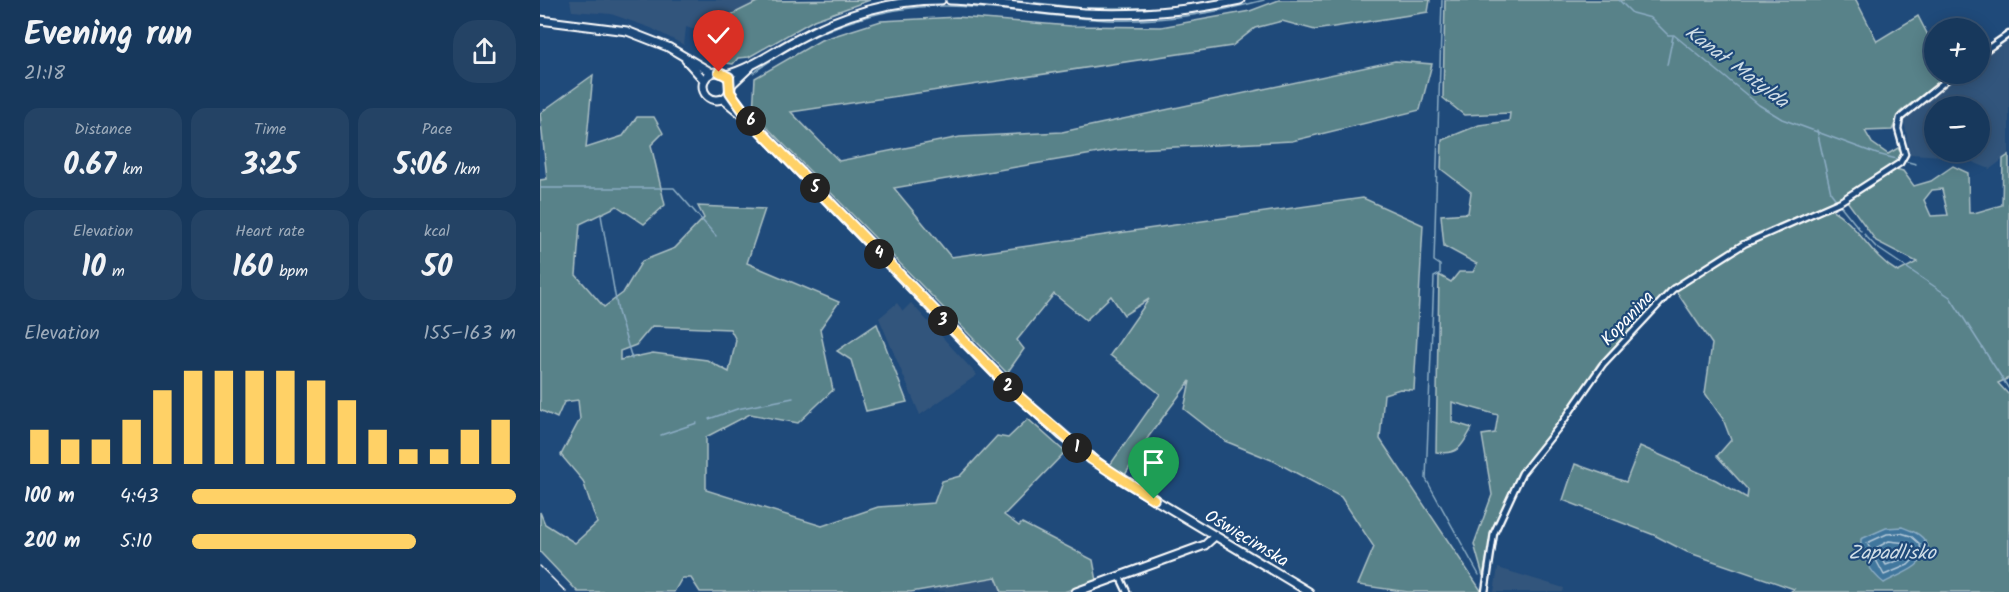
<!DOCTYPE html>
<meta charset="utf-8">
<style>
:root{--surface:#17385c;--page:#244365;--text:#f1f3f6;--muted:#9eacbb;--line:#365272;--accent:#ffd166}
body{margin:0;font-family:Kalam,sans-serif;background:var(--page);color:var(--text);height:100vh;display:flex;flex-direction:column;font-size:22px;white-space:nowrap}
*{box-sizing:border-box;margin:0}
p{font-size:20px;color:var(--muted)}
.icon{flex:none;width:33px;height:33px;fill:none;stroke:currentColor;stroke-width:2;stroke-linecap:round;stroke-linejoin:round}
.map{position:relative;flex:1;overflow:hidden}
.sheet{display:flex;flex-direction:column;background:var(--surface);width:540px}
.sheet>*{flex:none}
.buttons{position:absolute;left:1384px;top:18px;display:grid;gap:12px}
.buttons a{display:grid;place-items:center;width:66px;height:66px;border-radius:50%;background:var(--surface);box-shadow:0 3px 15px #0003,0 0 0 2px var(--line);font-size:30px}
.pin{position:absolute;display:grid;place-items:center;width:51px;height:51px;color:#fff;margin:-62px -26px;border-radius:50% 50% 50% 0;rotate:-45deg;box-shadow:0 0 6px #0007}
.pin .icon{rotate:45deg}
.km{position:absolute;width:30px;height:30px;margin:-15px;border-radius:50%;background:#222;color:#fff;font-size:16px;line-height:30px;text-align:center}
.round{display:grid;place-items:center;flex:none;width:63px;height:63px;border-radius:24px;background:var(--page)}
.overview{display:flex;align-items:center;justify-content:space-between;height:102px;padding:0 24px}
h1{font-size:33px;font-weight:800;line-height:45px}
.figures{display:grid;grid-template-columns:repeat(3,1fr);gap:9px;height:102px;padding:6px 24px}
.figures div{display:grid;align-content:center;border-radius:15px;background:var(--page);text-align:center}
.figures b{font-size:30px;font-weight:800}
.figures small{font-size:16px;font-weight:400}
.figures p{font-size:16px}
.chart{height:168px;padding:12px 24px}
.chart p{display:flex;justify-content:space-between}
.chart svg{width:100%;height:108px;margin-top:6px;stroke:var(--accent);stroke-width:6}
ul{padding:0 24px;list-style:none;font-size:20px}
li{display:grid;grid-template-columns:96px 72px 1fr;align-items:center;height:45px}
li i{height:15px;border-radius:8px;background:var(--accent)}
main{display:flex;flex:1;min-height:0}
.map>svg:first-child{display:block}
.built{fill:#33557c;fill-rule:evenodd}
.green{fill:#598289;stroke:#acc0c4;stroke-width:1.5;fill-rule:evenodd}
.water{fill:#40769d;stroke:#8cadc4;stroke-width:1.5}
.lines{fill:none;stroke-linecap:round;stroke-linejoin:round}
.shore{stroke:#b3c8d8;stroke-width:1.5}
.stream{stroke:#8cadc4;stroke-width:1.5}
.street-casing{stroke:#fff;stroke-width:9}
.secondary-casing{stroke:#fff;stroke-width:11}
.street{stroke:#1f4a7a;stroke-width:4.5}
.secondary{stroke:#1f4a7a;stroke-width:7}
.rail{stroke:#fff;stroke-width:1.5}
.route-casing{stroke:#fff;stroke-width:12}
.route{stroke:#ffd166;stroke-width:8}
.labels{text-anchor:middle;stroke-width:4.5;stroke-linejoin:round;paint-order:stroke}
.street-label{font-size:18px;fill:#fff;stroke:#1f4a7a}
.water-label{font-size:20px;font-style:italic;fill:#cfdde6;stroke:#1f4a7a}
</style>
<main>
<section class="sheet">
<div class="overview"><div><h1>Evening run</h1><p>21:18</p></div><a class="round"><svg class="icon" aria-label="share" viewBox="0 0 24 24"><path d="M12 15V3M7 8l5-5 5 5M5 13v7h14v-7"/></svg></a></div>
<div class="figures">
<div><p>Distance</p><b>0.67<small> km</small></b></div>
<div><p>Time</p><b>3:25</b></div>
<div><p>Pace</p><b>5:06<small> /km</small></b></div>
</div>
<div class="figures">
<div><p>Elevation</p><b>10<small> m</small></b></div>
<div><p>Heart rate</p><b>160<small> bpm</small></b></div>
<div><p>kcal</p><b>50</b></div>
</div>
<div class="chart"><p><span>Elevation</span>155–163 m</p>
<svg viewBox="0 0 160 44" preserveAspectRatio="none"><path d="M5 44V30M15 44V34M25 44V34M35 44V26M45 44V14M55 44V6M65 44V6M75 44V6M85 44V6M95 44V10M105 44V18M115 44V30M125 44V38M135 44V38M145 44V30M155 44V26"/></svg>
</div>
<ul>
<li><b>100 m</b>4:43<i style="width:100%"></i></li>
<li><b>200 m</b>5:10<i style="width:69%"></i></li>
</ul>
</section>
<div class="map">
<svg width="1469" height="592" viewBox="0 0 1469 592">
<rect width="100%" height="100%" fill="#1f4a7a"/>
<filter id="ink" filterUnits="userSpaceOnUse"><feTurbulence type="fractalNoise" baseFrequency=".0167" numOctaves="2"/><feDisplacementMap in="SourceGraphic" scale="12" xChannelSelector="R" yChannelSelector="G"/><feConvolveMatrix kernelMatrix="1 2 1 2 8 2 1 2 1" color-interpolation-filters="sRGB"/></filter>
<g filter="url(#ink)">
<g class="built">
<polygon points="30,0 224,0 158,31 146,27 144,45 111,28 71,14 32,11"/>
<path d="M1469 40V155L1450 169 1420 157 1370 154 1364 120 1420 74H1440V57ZM1395 106H1440V152H1395Z"/>
<polygon points="357,303 363,311 371,303 437,375 380,415 339,318"/>
<polygon points="958,568 1024,588 1023,592 954,592"/>
<polygon points="456,577 462,592 371,591"/>
</g>
<g class="green">
<path d="M330 0 274 20 209 57 198 58 193 64C173 62 165 47 158 31L219 1Z"/>
<polygon points="739,0 890,0 888,12 775,30 742,21 715,28 692,46 251,112 299,161 420,137 522,132 855,61 892,64 880,110 752,141 576,150 354,188 411,257 823,198 883,225 874,390 860,389 844,394 840,439 942,592 868,592 818,585 834,547 801,497 734,461 685,441 644,409 650,381 609,436 585,475 570,465 620,394 570,355 609,299 584,315 571,296 546,320 514,294 477,340 484,349 467,373 213,113 215,78 281,40 341,21 417,17 531,26 621,27 710,11"/>
<path d="M905 0H1316L1337 41 1378 16 1395 49V74H1406L1404 78 1360 112 1352 130 1325 131 1332 143 1348 154 1358 148 1361 153 1357 163 1299 199 1216 234 1189 250 1291 209C1319 225 1328 254 1358 272L1377 262 1336 241 1307 201 1356 169 1363 171 1374 186 1391 181 1413 166 1428 173 1429 213H1434L1462 205 1463 159 1469 155V378L1458 383 1469 395V592H1250L1254 589 1147 552 1114 535 1023 500 1035 464 1086 482 1100 446 1176 480 1207 498 1208 490 1177 456 1191 440 1183 419 1165 393 1172 344 1132 285 1058 364 1022 419 978 473 952 531 943 576 934 544 952 495 942 435 955 433 958 415 912 402V422L932 428C922 446 918 456 896 452L899 275 911 282 919 272H933L937 264 904 246 901 215 928 213 931 192 901 169 902 140 939 125 969 121 970 113 924 115 903 98ZM1402 189 1408 215 1391 216 1384 200 1392 190Z"/>
<path d="M53 75 46 148 83 136 97 117H114L123 133 111 145 125 205 104 224 77 206 40 224 36 275 64 307 83 293 102 261 135 248 164 218 158 206 225 209 207 263 299 302 280 329 293 390 258 423 210 414 166 437V490L282 526 338 507 394 503 402 481 420 476 457 436 468 438 488 419 525 452 464 515 479 526 482 523 553 560 557 581 524 592H462L456 577 371 592H160L151 578H142L134 592H38L0 552V512L5 524 35 543 57 523 43 481 21 455 40 419 38 400 24 402 17 418 0 410V180L7 179 0 113ZM112 326 190 329 196 340 189 372 167 360 113 353 80 360V351L96 345Z"/>
<polygon points="337,324 367,402 326,411 311,360 297,351"/>
</g>
<path class="water" d="M1362 527C1373 531 1385 535 1388 548 1382 569 1361 573 1344 583 1332 574 1319 554 1321 539L1346 528Z"/>
<g class="lines">
<g class="shore">
<polygon points="1361,533 1371,536 1380,544 1381,552 1368,565 1344,575 1327,543 1347,534"/>
<polygon points="1349,541 1367,543 1373,550 1365,558 1346,565 1336,548"/>
</g>
<g class="stream">
<polyline points="468,0 543,8 611,8"/>
<polyline points="902,0 894,261 900,265 900,274 894,277 886,479 939,575"/>
<polyline points="1079,0 1092,13 1111,18 1128,35 1134,35 1219,105 1242,119 1337,154 1376,164"/>
<polyline points="620,8 678,0"/>
<polyline points="1127,65 1133,36"/>
<path d="M213 73C270 31 338 5 408 6 461 7 514 18 567 20 621 22 672 14 724 0"/>
<polyline points="1277,130 1291,193 1297,201"/>
<polyline points="0,188 134,188 176,236"/>
<polyline points="1300,205 1321,231"/>
<polyline points="61,215 78,312 92,359"/>
<polyline points="1324,234 1336,247 1410,297 1469,389"/>
<polyline points="169,419 197,409 253,398"/>
<polyline points="121,435 157,423"/>
</g>
<defs>
<g id="street">
<polyline points="1440,54 1469,34"/>
<polyline points="580,577 587,592"/>
<polyline points="945,592 954,533 982,473 1022,423 1063,364 1133,289 1204,244 1301,201 1360,163 1365,154 1358,129 1360,118 1414,74"/>
</g>
<g id="secondary">
<path d="M410 0C455 2 499 10 544 13 597 16 648 11 700 0"/>
<polyline points="0,20 87,31 128,47 172,73"/>
<polyline points="146,60 164,80"/>
<circle cx="177" cy="86" r="14"/>
<path d="M186 75C212 68 233 52 256 40 301 15 349 0 401 0"/>
<polyline points="192,84 210,67"/>
<polyline points="190,92 219,130 375,292 465,384 521,435 582,480 769,592"/>
<polyline points="183,99 204,116"/>
<polyline points="536,592 665,545 675,536"/>
</g>
</defs>
<use href="#street" class="street-casing"/>
<use href="#secondary" class="secondary-casing"/>
<use href="#street" class="street"/>
<use href="#secondary" class="secondary"/>
<polyline class="rail" points="0,566 26,592"/>
</g>
</g>
<g class="lines" filter="url(#ink)">
<defs>
<polyline id="route" points="179,72 189,77 190,92 209,119 476,394 551,459 614,499"/>
</defs>
<use href="#route" class="route-casing"/>
<use href="#route" class="route"/>
</g>
<g class="labels">
<g class="street-label">
<text transform="translate(1087 318) rotate(-47)" y="6">Kopanina</text>
<text transform="translate(707 538) rotate(31)" y="6">Oświęcimska</text>
</g>
<g class="water-label">
<text transform="translate(1197 66) rotate(37)" y="7">Kanał Matylda</text>
<text x="1352" y="559">Zapadlisko</text>
</g>
</g>
</svg>
<div class="buttons">
<a>+</a>
<a>−</a>
</div>
<div class="pin" style="left:614px;top:499px;background:#1e9e55"><svg class="icon" aria-label="arrive" viewBox="0 0 24 24"><path d="M6 21V4h12l-3 4 3 4H6"/></svg></div>
<div class="pin" style="left:179px;top:72px;background:#d93025"><svg class="icon" aria-label="check" viewBox="0 0 24 24"><path d="M5 12l5 5 9-10"/></svg></div>
<b class="km" style="left:537px;top:448px">1</b>
<b class="km" style="left:468px;top:387px">2</b>
<b class="km" style="left:403px;top:321px">3</b>
<b class="km" style="left:339px;top:254px">4</b>
<b class="km" style="left:275px;top:188px">5</b>
<b class="km" style="left:211px;top:121px">6</b>
</div>
</main>
